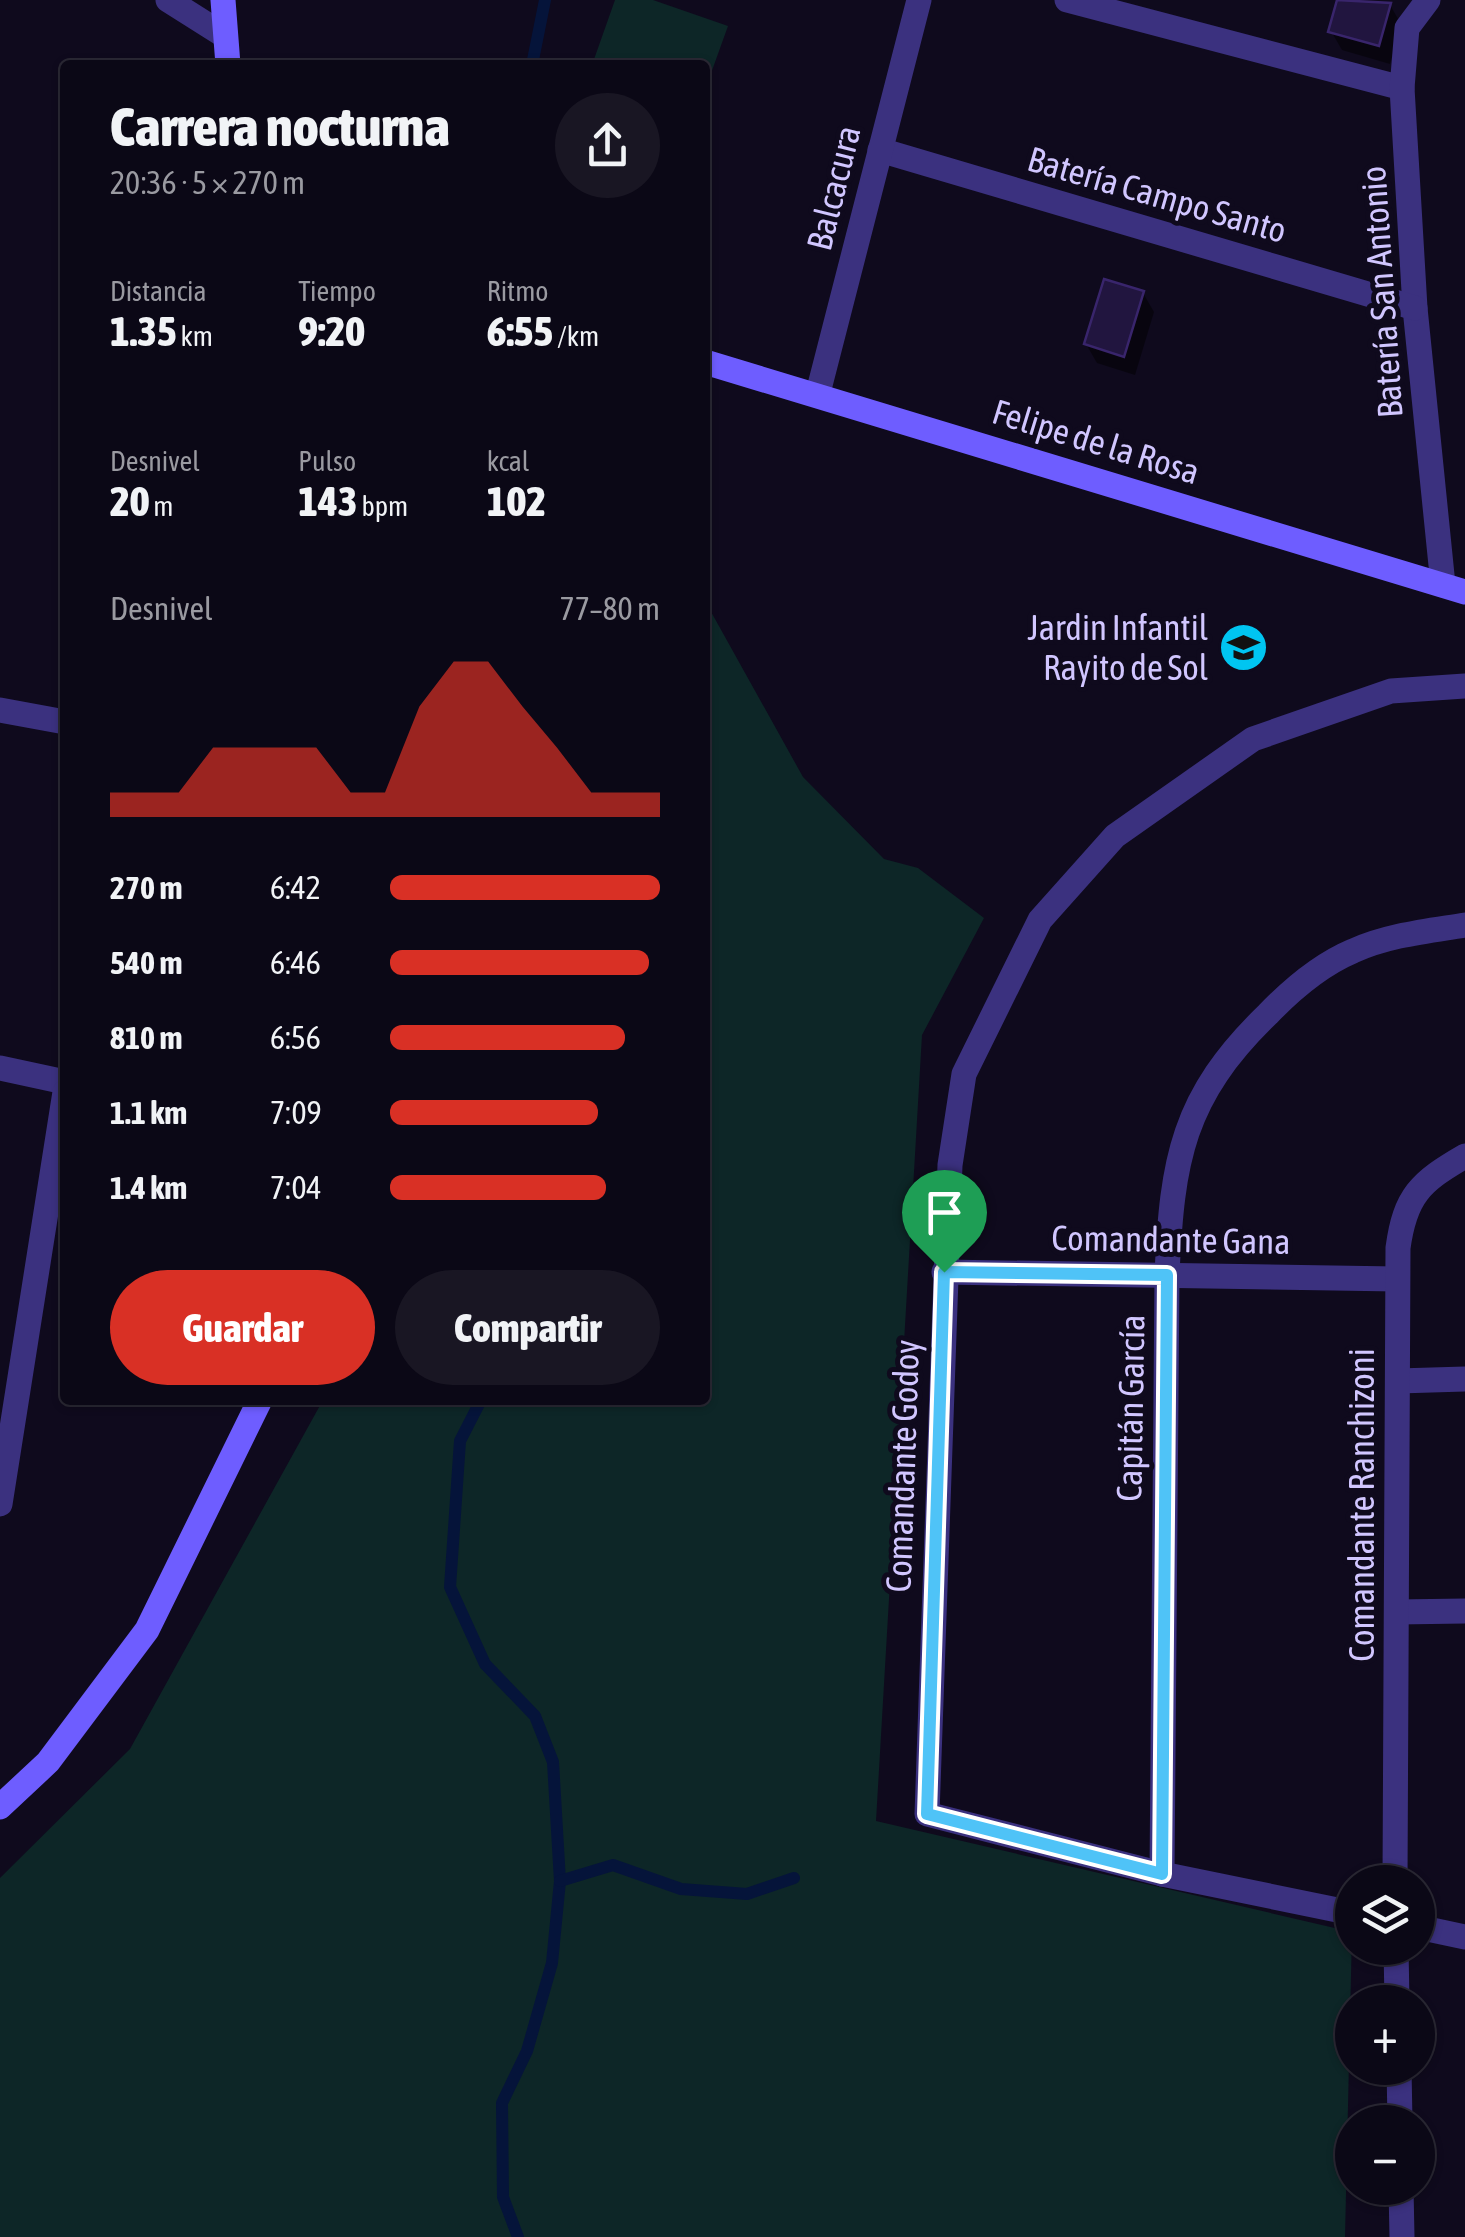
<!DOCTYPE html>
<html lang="es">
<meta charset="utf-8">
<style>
:root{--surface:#0b0816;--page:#191623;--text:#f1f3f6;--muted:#9a9aa1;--line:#2b2935;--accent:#d93025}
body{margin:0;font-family:"Asap Condensed",sans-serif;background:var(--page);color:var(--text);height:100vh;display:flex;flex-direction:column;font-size:38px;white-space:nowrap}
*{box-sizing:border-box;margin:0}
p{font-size:32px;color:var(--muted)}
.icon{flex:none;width:55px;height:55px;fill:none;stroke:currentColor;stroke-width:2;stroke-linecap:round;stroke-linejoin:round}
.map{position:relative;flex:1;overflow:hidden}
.panel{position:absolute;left:60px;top:60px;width:650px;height:1345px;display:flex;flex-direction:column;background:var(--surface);border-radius:10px;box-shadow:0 2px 8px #0004,0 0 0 2px var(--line)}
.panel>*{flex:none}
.controls{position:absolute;left:1335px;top:1865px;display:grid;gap:20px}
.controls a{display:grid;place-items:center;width:100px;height:100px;border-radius:50%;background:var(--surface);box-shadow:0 2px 8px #0004,0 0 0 2px var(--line);font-size:50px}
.pin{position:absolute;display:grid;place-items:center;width:85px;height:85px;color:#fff;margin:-102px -42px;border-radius:50% 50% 50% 0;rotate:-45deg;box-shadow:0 0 10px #0007}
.pin .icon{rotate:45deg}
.round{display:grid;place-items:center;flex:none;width:105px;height:105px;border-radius:52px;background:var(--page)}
.head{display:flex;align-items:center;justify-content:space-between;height:170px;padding:0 50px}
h1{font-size:55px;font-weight:800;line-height:75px}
.metrics{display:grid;grid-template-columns:repeat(3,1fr);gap:15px;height:170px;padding:10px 50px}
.metrics div{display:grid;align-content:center}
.metrics b{font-size:42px;font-weight:800}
.metrics small{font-size:28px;font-weight:400}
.metrics p{font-size:28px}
.chart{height:280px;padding:20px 50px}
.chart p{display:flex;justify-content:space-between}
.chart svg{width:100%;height:180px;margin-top:10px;fill:var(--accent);opacity:.7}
.primary-button{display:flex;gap:20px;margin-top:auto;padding:20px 50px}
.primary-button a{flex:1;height:115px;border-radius:60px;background:var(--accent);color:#fff;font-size:40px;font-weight:800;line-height:115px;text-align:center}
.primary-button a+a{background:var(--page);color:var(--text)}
ul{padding:0 50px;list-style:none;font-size:32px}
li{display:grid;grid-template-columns:160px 120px 1fr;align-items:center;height:75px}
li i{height:25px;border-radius:12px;background:var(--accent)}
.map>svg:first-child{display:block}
.green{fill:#0d2627}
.shadow{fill:#0007}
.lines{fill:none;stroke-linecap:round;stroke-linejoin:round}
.stream{stroke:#05143a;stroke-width:12}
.building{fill:#21153f;stroke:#39256c;stroke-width:2.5}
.street{stroke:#3b317f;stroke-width:25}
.secondary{stroke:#6e5dff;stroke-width:25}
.route-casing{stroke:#fff;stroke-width:20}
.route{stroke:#4fc3f7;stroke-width:12}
.labels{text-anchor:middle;stroke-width:10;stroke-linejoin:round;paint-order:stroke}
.street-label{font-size:35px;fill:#d1c6ff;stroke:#0f0a1d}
.poi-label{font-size:35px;fill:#d1c6ff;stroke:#0f0a1d;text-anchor:end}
</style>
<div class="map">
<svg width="1465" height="2237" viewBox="0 0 1465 2237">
<rect width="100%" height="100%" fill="#0f0a1d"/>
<g class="green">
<polygon points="615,0 653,0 728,26 705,90 705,65 592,65"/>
<polygon points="705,601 803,777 884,859 918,868 984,918 922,1035 876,1821 1352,1932 1345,2237 0,2237 0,1878 130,1749 323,1400 705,1400"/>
</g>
<g class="shadow">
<polygon points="1339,0 1390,5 1401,24 1390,64 1342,50 1331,31"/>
<polygon points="1143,293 1154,312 1135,375 1097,363 1086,344"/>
</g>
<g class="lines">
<g class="stream">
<polyline points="532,65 545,0"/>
<polyline points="481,1400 460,1441 450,1587 485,1664 535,1716 553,1762 560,1881 552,1963 527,2051 502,2103 503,2197 518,2237"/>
<polyline points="560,1881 613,1865 681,1889 747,1894 794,1878"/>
</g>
</g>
<g class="building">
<polygon points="1337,0 1391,3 1379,46 1328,32"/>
<polygon points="1104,279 1144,291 1124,357 1084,344"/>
</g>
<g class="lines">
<g class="street">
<polyline points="168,0 225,36"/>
<polyline points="1067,0 1402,88"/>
<polyline points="1428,0 1407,28 1402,88 1415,308 1443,585"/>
<polyline points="880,150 1415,308"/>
<polyline points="818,393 919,0"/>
<polyline points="0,710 65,722"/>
<polyline points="0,1068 65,1082"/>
<polyline points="944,1272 1397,1279"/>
<polyline points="1398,1381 1465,1379"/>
<polyline points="0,1504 65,1092"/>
<polyline points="1397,1612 1465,1611"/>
<path d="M1162 1874 1167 1275C1172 1160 1182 1097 1268 1014 1293 988 1320 965 1353 951 1388 935 1428 931 1465 925"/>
<path d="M1395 1882 1398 1248C1405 1196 1420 1182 1465 1156"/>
<polyline points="1352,1913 1162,1874 927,1814 950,1165 964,1074 1040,920 1115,836 1253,739 1391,691 1465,686"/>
<polyline points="1418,1927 1465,1937"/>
<polyline points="1396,1948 1397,2002"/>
<polyline points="1399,2068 1400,2122"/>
<polyline points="1401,2188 1402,2237"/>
</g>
<g class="secondary">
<polyline points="223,0 228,65"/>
<polyline points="705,362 1465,592"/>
<polyline points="0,1807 48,1762 147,1630 260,1400"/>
</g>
</g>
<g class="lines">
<defs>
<polygon id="route" points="944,1272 1167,1275 1162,1874 927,1814"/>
</defs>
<use href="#route" class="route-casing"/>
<use href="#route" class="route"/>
</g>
<defs>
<symbol id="school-disc" viewBox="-11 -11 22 22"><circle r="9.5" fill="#00c5f1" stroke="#0f0a1d"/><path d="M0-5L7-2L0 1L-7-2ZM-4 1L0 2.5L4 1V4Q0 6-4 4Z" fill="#111"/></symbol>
</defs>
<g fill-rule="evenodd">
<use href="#school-disc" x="1216" y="620" width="55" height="55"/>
</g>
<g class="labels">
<g class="street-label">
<text transform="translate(834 188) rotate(-76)" y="12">Balcacura</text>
<text transform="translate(1157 195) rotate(16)" y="12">Batería Campo Santo</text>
<text transform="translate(1382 292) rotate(-94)" y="12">Batería San Antonio</text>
<text transform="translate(1096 442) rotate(17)" y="12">Felipe de la Rosa</text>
<text transform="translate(1171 1240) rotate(1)" y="12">Comandante Gana</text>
<text transform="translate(1131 1408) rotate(-89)" y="12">Capitán García</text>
<text transform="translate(903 1466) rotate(-88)" y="12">Comandante Godoy</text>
<text transform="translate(1362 1505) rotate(-90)" y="12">Comandante Ranchizoni</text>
</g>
<g class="poi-label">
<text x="1208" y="640">Jardin Infantil<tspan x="1208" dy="40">Rayito de Sol</tspan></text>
</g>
</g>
</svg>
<div class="controls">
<a><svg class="icon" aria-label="layers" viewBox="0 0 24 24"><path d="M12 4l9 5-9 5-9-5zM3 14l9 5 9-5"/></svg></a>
<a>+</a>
<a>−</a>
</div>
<div class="pin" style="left:944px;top:1272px;background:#1e9e55"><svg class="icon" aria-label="arrive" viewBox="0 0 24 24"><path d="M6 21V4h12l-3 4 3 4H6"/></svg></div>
<section class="panel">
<div class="head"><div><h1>Carrera nocturna</h1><p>20:36 · 5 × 270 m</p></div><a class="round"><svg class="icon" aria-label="share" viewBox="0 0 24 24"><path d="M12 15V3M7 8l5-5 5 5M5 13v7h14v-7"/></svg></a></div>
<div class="metrics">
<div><p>Distancia</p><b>1.35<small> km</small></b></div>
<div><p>Tiempo</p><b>9:20</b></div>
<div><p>Ritmo</p><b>6:55<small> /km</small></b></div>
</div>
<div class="metrics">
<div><p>Desnivel</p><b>20<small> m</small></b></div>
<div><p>Pulso</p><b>143<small> bpm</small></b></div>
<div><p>kcal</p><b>102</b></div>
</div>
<div class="chart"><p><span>Desnivel</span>77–80 m</p>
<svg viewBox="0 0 160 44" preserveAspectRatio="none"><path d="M0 44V38L10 38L20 38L30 27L40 27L50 27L60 27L70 38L80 38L90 17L100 6L110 6L120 17L130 27L140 38L150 38L160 38V44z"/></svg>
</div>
<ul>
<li><b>270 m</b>6:42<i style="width:100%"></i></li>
<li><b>540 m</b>6:46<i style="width:96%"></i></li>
<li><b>810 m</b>6:56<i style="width:87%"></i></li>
<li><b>1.1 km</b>7:09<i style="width:77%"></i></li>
<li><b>1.4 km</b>7:04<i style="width:80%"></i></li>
</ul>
<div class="primary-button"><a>Guardar</a><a>Compartir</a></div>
</section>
</div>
